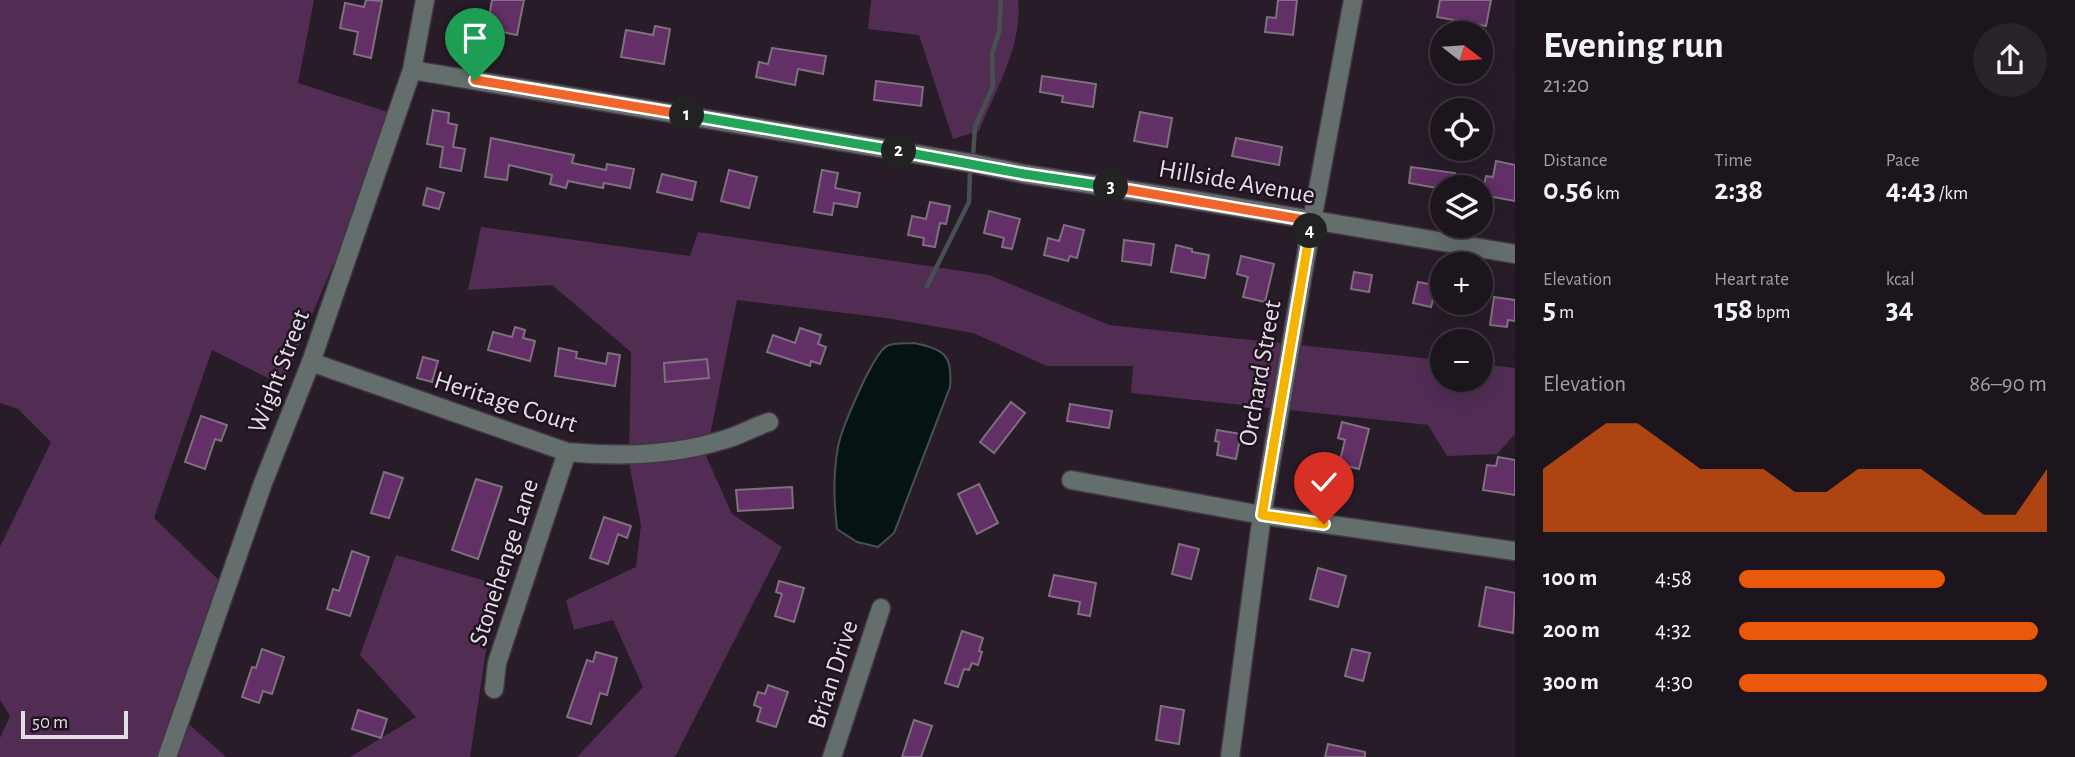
<!DOCTYPE html>
<meta charset="utf-8">
<style>
:root{--surface:#1d151e;--page:#2a222b;--text:#f1f3f6;--muted:#a09fa4;--line:#3b343c;--accent:#ea580c}
body{margin:0;font-family:"Alegreya Sans",sans-serif;background:var(--page);color:var(--text);height:100vh;display:flex;flex-direction:column;font-size:26px;white-space:nowrap}
*{box-sizing:border-box;margin:0}
p{font-size:23px;color:var(--muted)}
.icon{flex:none;width:38px;height:38px;fill:none;stroke:currentColor;stroke-width:2;stroke-linecap:round;stroke-linejoin:round}
.map{position:relative;flex:1;overflow:hidden}
.drawer{display:flex;flex-direction:column;background:var(--surface);width:560px}
.drawer>*{flex:none}
.needle{width:46px;rotate:107deg}
.fabs{position:absolute;left:1430px;top:21px;display:grid;gap:14px}
.fabs a{display:grid;place-items:center;width:63px;height:63px;border-radius:50%;background:var(--surface);box-shadow:0 7px 28px #0002,0 0 0 2px var(--line);font-size:35px}
.scale{position:absolute;left:21px;bottom:18px;width:107px;box-sizing:border-box;padding-left:7px;border:4px solid #e5dde5;border-top:0;font-size:19px;line-height:24px;white-space:nowrap;color:#e5dde5;-webkit-text-stroke:5px #1e131e;paint-order:stroke}
.pin{position:absolute;display:grid;place-items:center;width:60px;height:60px;color:#fff;margin:-72px -30px;border-radius:50% 50% 50% 0;rotate:-45deg;box-shadow:0 0 7px #0007}
.pin .icon{rotate:45deg}
.km{position:absolute;width:35px;height:35px;margin:-18px;border-radius:50%;background:#222;color:#fff;font-size:19px;line-height:35px;text-align:center}
.round{display:grid;place-items:center;flex:none;width:74px;height:74px;border-radius:37px;background:var(--page)}
.head{display:flex;align-items:center;justify-content:space-between;height:119px;padding:0 28px}
h1{font-size:38px;font-weight:600;line-height:52px}
.figures{display:grid;grid-template-columns:repeat(3,1fr);gap:10px;height:119px;padding:7px 28px}
.figures div{display:grid;align-content:center}
.figures b{font-size:30px;font-weight:600}
.figures small{font-size:19px;font-weight:400}
.figures p{font-size:19px}
.chart{height:196px;padding:14px 28px}
.chart p{display:flex;justify-content:space-between}
.chart svg{width:100%;height:126px;margin-top:7px;fill:var(--accent);opacity:.7}
ul{padding:0 28px;list-style:none;font-size:23px}
li{display:grid;grid-template-columns:112px 84px 1fr;align-items:center;height:52px}
li i{height:18px;border-radius:9px;background:var(--accent)}
main{display:flex;flex:1;min-height:0}
.map>svg:first-child{display:block}
.green{fill:#512d53}
.water{fill:#051313;stroke:#485052;stroke-width:2}
.lines{fill:none;stroke-linecap:round;stroke-linejoin:round}
.stream{stroke:#485052;stroke-width:4.5}
.building{fill:#622f66;stroke:#7e707e;stroke-width:2}
.minor-casing{stroke:#423742;stroke-width:21}
.minor{stroke:#646e6d;stroke-width:18}
.split-1-casing{stroke:#fff;stroke-width:14}
.split-2-casing{stroke:#fff;stroke-width:14}
.split-3-casing{stroke:#fff;stroke-width:14}
.split-4-casing{stroke:#fff;stroke-width:14}
.split-5-casing{stroke:#fff;stroke-width:14}
.split-6-casing{stroke:#fff;stroke-width:14}
.split-1{stroke:#f0652b;stroke-width:9}
.split-2{stroke:#22a559;stroke-width:9}
.split-3{stroke:#22a559;stroke-width:9}
.split-4{stroke:#f0652b;stroke-width:9}
.split-5{stroke:#f5b400;stroke-width:9}
.split-6{stroke:#f5b400;stroke-width:9}
.labels{text-anchor:middle;stroke-width:5;stroke-linejoin:round;paint-order:stroke}
.street-label{font-size:26px;fill:#e5dde5;stroke:#1e131e}
</style>
<main>
<div class="map">
<svg width="1515" height="757" viewBox="0 0 1515 757">
<rect width="100%" height="100%" fill="#271c28"/>
<g class="green">
<polygon points="0,0 314,0 298,83 394,114 388,136 282,385 212,350 154,518 225,586 177,714 226,757 0,757 0,738 10,716 0,700 0,547 51,442 18,409 0,403"/>
<path d="M871 0H1018C1023 45 995 91 979 131L953 139 919 35 868 29Z"/>
<polygon points="481,227 690,256 698,232 989,275 1109,325 1442,360 1442,380 1480,380 1481,364 1515,368 1515,434 1497,454 1447,456 1428,425 1131,393 1133,366 1047,366 973,333 886,318 737,300 706,456 732,514 782,547 675,757 577,757 643,687 613,620 574,630 566,600 636,567 641,525 629,463 631,352 552,285 468,290"/>
<polygon points="396,555 496,584 470,757 350,757 416,717 360,655"/>
</g>
<path class="water" d="M914 343C944 349 953 355 950 387L894 533 878 547 857 542 837 529C834 503 833 473 838 447 841 430 873 353 887 346 894 342 906 344 914 343Z"/>
<g class="lines">
<g class="stream">
<polyline points="973,156 975,127 993,86 992,54 999,32 1001,0"/>
<polyline points="927,286 969,202 970,171"/>
</g>
</g>
<g class="building">
<polygon points="366,0 382,1 371,58 354,54 358,32 340,28 345,3 364,7"/>
<polygon points="492,0 524,0 517,35 487,29"/>
<polygon points="1278,0 1297,0 1293,35 1265,32 1267,17 1276,18"/>
<polygon points="1440,0 1491,0 1486,26 1437,17"/>
<polygon points="655,26 670,29 664,64 621,57 626,30 653,35"/>
<polygon points="772,48 826,56 823,74 798,69 795,85 756,77 759,62 768,64"/>
<polygon points="1042,76 1096,84 1093,107 1062,102 1063,96 1040,92"/>
<polygon points="876,81 923,87 921,106 874,100"/>
<polygon points="433,110 449,113 448,123 457,125 453,147 465,149 461,171 440,167 443,147 427,144"/>
<polygon points="1140,112 1172,118 1167,147 1134,141"/>
<polygon points="491,138 574,155 572,163 606,170 607,164 634,169 630,188 604,183 603,188 568,181 566,188 550,184 552,175 509,165 507,180 485,177"/>
<polygon points="1236,138 1282,147 1279,165 1232,156"/>
<polygon points="1496,161 1515,165 1515,201 1482,195 1486,176 1493,177"/>
<polygon points="1411,167 1455,173 1452,187 1442,189 1409,183"/>
<polygon points="729,170 757,177 749,208 721,201"/>
<polygon points="822,170 838,173 835,188 860,193 857,207 834,203 832,215 814,212"/>
<polygon points="662,174 696,182 692,200 657,192"/>
<polygon points="427,188 444,193 439,209 423,205"/>
<polygon points="930,202 950,206 946,224 940,223 935,247 923,245 924,238 908,235 912,216 926,219"/>
<polygon points="989,211 1020,219 1012,249 1002,247 1004,238 984,233"/>
<polygon points="1064,225 1084,230 1077,258 1070,256 1068,261 1044,255 1048,238 1059,241"/>
<polygon points="1124,240 1154,244 1151,265 1122,261"/>
<polygon points="1176,245 1192,249 1192,252 1209,255 1205,278 1171,272"/>
<polygon points="1241,256 1274,264 1265,302 1243,297 1248,277 1237,274"/>
<polygon points="1354,272 1372,275 1369,292 1351,289"/>
<polygon points="1430,277 1442,280 1442,302 1433,300 1431,307 1413,303 1418,282 1429,284"/>
<polygon points="1494,297 1515,300 1515,321 1508,320 1507,327 1490,325"/>
<polygon points="515,327 525,330 523,338 535,341 530,361 488,350 493,332 512,337"/>
<polygon points="800,328 821,335 818,344 826,347 820,364 811,361 810,366 767,352 773,335 795,343"/>
<polygon points="559,348 577,352 576,358 606,364 608,353 620,355 615,386 555,376"/>
<polygon points="423,357 438,361 432,382 417,378"/>
<polygon points="707,359 709,378 665,382 664,363"/>
<polygon points="1011,402 1025,413 994,453 980,442"/>
<polygon points="1070,404 1112,411 1109,428 1067,421"/>
<polygon points="201,416 227,425 221,441 215,439 205,469 185,462"/>
<polygon points="1342,422 1369,429 1359,469 1339,464 1345,440 1338,438"/>
<polygon points="1217,430 1241,434 1236,459 1217,455 1219,442 1215,441"/>
<polygon points="1498,457 1515,460 1515,495 1483,490 1487,465 1496,466"/>
<polygon points="384,472 403,478 389,518 371,513"/>
<polygon points="476,479 502,487 478,559 452,550"/>
<polygon points="979,484 998,523 977,534 958,494"/>
<polygon points="792,487 793,508 738,511 736,490"/>
<polygon points="604,517 631,526 627,538 618,534 608,564 590,558"/>
<polygon points="1179,544 1199,549 1191,579 1172,574"/>
<polygon points="352,551 369,557 350,616 327,609 333,589 339,591"/>
<polygon points="1318,568 1346,576 1338,607 1310,599"/>
<polygon points="1054,575 1096,583 1090,616 1078,614 1080,602 1049,596"/>
<polygon points="779,581 804,588 794,622 775,616 782,594 776,592"/>
<polygon points="1486,587 1515,593 1513,633 1479,626"/>
<polygon points="962,631 983,638 979,651 982,652 978,665 972,663 969,670 964,669 958,687 945,683"/>
<polygon points="262,649 284,657 272,694 263,691 259,703 242,697 252,667 256,668"/>
<polygon points="1352,649 1370,653 1363,681 1345,676"/>
<polygon points="596,652 617,658 607,695 600,693 591,724 567,717 587,660 593,662"/>
<polygon points="768,685 788,692 776,727 757,721 761,708 754,705 758,692 765,694"/>
<polygon points="1161,706 1184,710 1179,744 1156,740"/>
<polygon points="358,710 387,719 381,738 352,729"/>
<polygon points="914,720 932,726 921,757 902,757"/>
<polygon points="1328,744 1365,752 1365,757 1325,757"/>
</g>
<g class="lines">
<defs>
<g id="minor">
<polyline points="412,70 976,164 1024,174 1199,201 1515,254"/>
<path d="M311 362 567 452C620 457 672 456 723 440 739 436 753 427 769 422"/>
<polyline points="1071,480 1262,515 1515,551"/>
<polyline points="494,689 497,663 567,452"/>
<polyline points="167,757 263,483 311,362 412,70 425,0"/>
<polyline points="832,757 881,608"/>
<polyline points="1230,757 1262,515 1312,221 1353,0"/>
</g>
</defs>
<use href="#minor" class="minor-casing"/>
<use href="#minor" class="minor"/>
</g>
<g class="lines">
<defs>
<polyline id="split-1" points="475,80 687,115"/>
<polyline id="split-2" points="687,115 899,151"/>
<polyline id="split-3" points="899,151 1024,174 1111,187"/>
<polyline id="split-4" points="1111,187 1312,221 1310,231"/>
<polyline id="split-5" points="1274,443 1310,231"/>
<polyline id="split-6" points="1274,443 1262,515 1324,524"/>
</defs>
<use href="#split-1" class="split-1-casing"/>
<use href="#split-2" class="split-2-casing"/>
<use href="#split-3" class="split-3-casing"/>
<use href="#split-4" class="split-4-casing"/>
<use href="#split-5" class="split-5-casing"/>
<use href="#split-6" class="split-6-casing"/>
<use href="#split-1" class="split-1"/>
<use href="#split-2" class="split-2"/>
<use href="#split-3" class="split-3"/>
<use href="#split-4" class="split-4"/>
<use href="#split-5" class="split-5"/>
<use href="#split-6" class="split-6"/>
</g>
<g class="labels">
<g class="street-label">
<text transform="translate(1237 181) rotate(10)" y="9">Hillside Avenue</text>
<text transform="translate(278 371) rotate(-69)" y="9">Wight Street</text>
<text transform="translate(1259 373) rotate(-80)" y="9">Orchard Street</text>
<text transform="translate(506 401) rotate(18)" y="9">Heritage Court</text>
<text transform="translate(503 562) rotate(-72)" y="9">Stonehenge Lane</text>
<text transform="translate(832 674) rotate(-72)" y="9">Brian Drive</text>
</g>
</g>
</svg>
<div class="fabs">
<a><svg class="needle" viewBox="-14 -14 28 28"><path d="M0-13l5 13h-10z" fill="#e53935"/><path d="M0 13l5-13h-10z" fill="#a09fa4"/></svg></a>
<a><svg class="icon" aria-label="locate" viewBox="0 0 24 24"><circle cx="12" cy="12" r="6"/><path d="M12 2v4M12 18v4M2 12h4M18 12h4"/></svg></a>
<a><svg class="icon" aria-label="layers" viewBox="0 0 24 24"><path d="M12 4l9 5-9 5-9-5zM3 14l9 5 9-5"/></svg></a>
<a>+</a>
<a>−</a>
</div>
<div class="scale">50 m</div>
<div class="pin" style="left:475px;top:80px;background:#1e9e55"><svg class="icon" aria-label="arrive" viewBox="0 0 24 24"><path d="M6 21V4h12l-3 4 3 4H6"/></svg></div>
<div class="pin" style="left:1324px;top:524px;background:#d93025"><svg class="icon" aria-label="check" viewBox="0 0 24 24"><path d="M5 12l5 5 9-10"/></svg></div>
<b class="km" style="left:687px;top:115px">1</b>
<b class="km" style="left:899px;top:151px">2</b>
<b class="km" style="left:1111px;top:187px">3</b>
<b class="km" style="left:1310px;top:231px">4</b>
</div>
<section class="drawer">
<div class="head"><div><h1>Evening run</h1><p>21:20</p></div><a class="round"><svg class="icon" aria-label="share" viewBox="0 0 24 24"><path d="M12 15V3M7 8l5-5 5 5M5 13v7h14v-7"/></svg></a></div>
<div class="figures">
<div><p>Distance</p><b>0.56<small> km</small></b></div>
<div><p>Time</p><b>2:38</b></div>
<div><p>Pace</p><b>4:43<small> /km</small></b></div>
</div>
<div class="figures">
<div><p>Elevation</p><b>5<small> m</small></b></div>
<div><p>Heart rate</p><b>158<small> bpm</small></b></div>
<div><p>kcal</p><b>34</b></div>
</div>
<div class="chart"><p><span>Elevation</span>86–90 m</p>
<svg viewBox="0 0 160 44" preserveAspectRatio="none"><path d="M0 44V22L10 14L20 6L30 6L40 14L50 22L60 22L70 22L80 30L90 30L100 22L110 22L120 22L130 30L140 38L150 38L160 22V44z"/></svg>
</div>
<ul>
<li><b>100 m</b>4:58<i style="width:67%"></i></li>
<li><b>200 m</b>4:32<i style="width:97%"></i></li>
<li><b>300 m</b>4:30<i style="width:100%"></i></li>
</ul>
</section>
</main>
